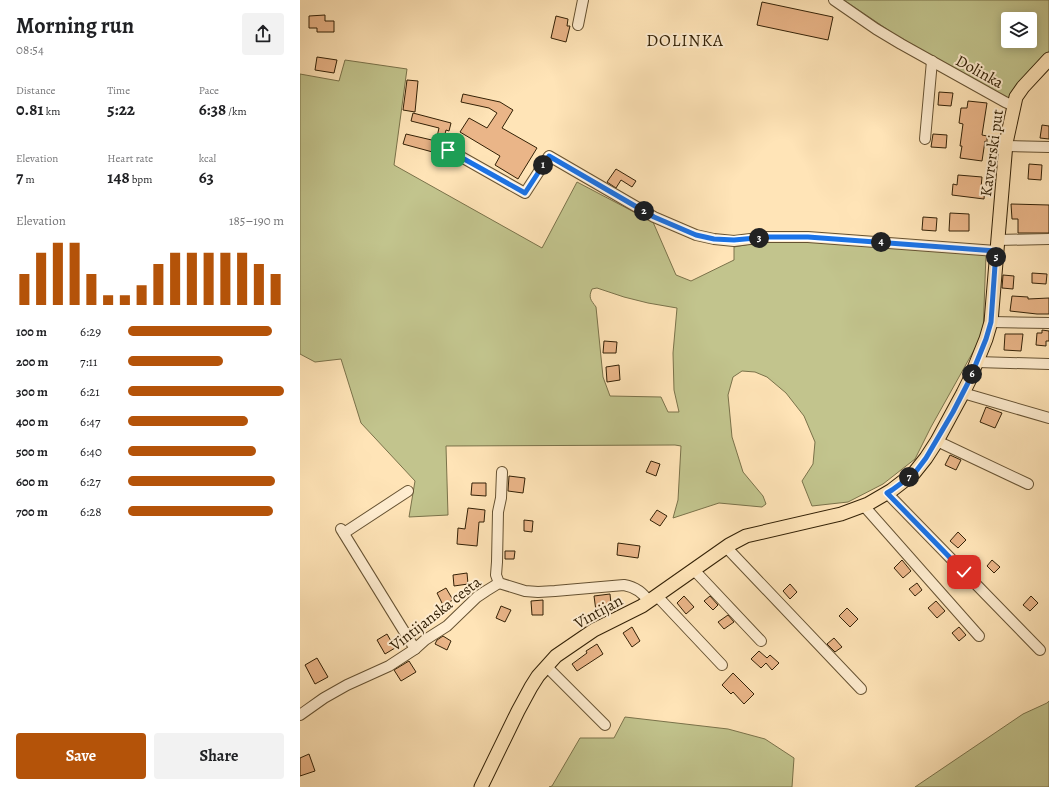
<!DOCTYPE html>
<meta charset="utf-8">
<style>
:root{--surface:#fff;--page:#f2f2f2;--text:#202124;--muted:#757577;--accent:#b45309}
body{margin:0;font-family:Alegreya,serif;background:var(--page);color:var(--text);height:100vh;display:flex;flex-direction:column;font-size:15px;white-space:nowrap}
*{box-sizing:border-box;margin:0}
p{font-size:13px;color:var(--muted)}
.icon{flex:none;width:22px;height:22px;fill:none;stroke:currentColor;stroke-width:2;stroke-linecap:round;stroke-linejoin:round}
.map{position:relative;flex:1;overflow:hidden}
.sheet{display:flex;flex-direction:column;background:var(--surface);width:300px}
.sheet>*{flex:none}
.tools{position:absolute;left:701px;top:12px;display:grid;gap:8px}
.tools a{display:grid;place-items:center;width:36px;height:36px;border-radius:4px;background:var(--surface);box-shadow:0 2px 10px #0003;font-size:20px}
.pin{position:absolute;display:grid;place-items:center;width:34px;height:34px;color:#fff;margin:-17px;border-radius:8px;box-shadow:0 2px 6px #0006}
.km{position:absolute;width:20px;height:20px;margin:-10px;border-radius:50%;background:#222;color:#fff;font-size:11px;line-height:20px;text-align:center}
.round{display:grid;place-items:center;flex:none;width:42px;height:42px;border-radius:4px;background:var(--page)}
.overview{display:flex;align-items:center;justify-content:space-between;height:68px;padding:0 16px}
h1{font-size:22px;font-weight:700;line-height:30px}
.stats{display:grid;grid-template-columns:repeat(3,1fr);gap:6px;height:68px;padding:4px 16px}
.stats div{display:grid;align-content:center}
.stats b{font-size:17px;font-weight:700}
.stats small{font-size:11px;font-weight:400}
.stats p{font-size:11px}
.chart{height:112px;padding:8px 16px}
.chart p{display:flex;justify-content:space-between}
.chart svg{width:100%;height:72px;margin-top:4px;stroke:var(--accent);stroke-width:6}
.primary-button{display:flex;gap:8px;margin-top:auto;padding:8px 16px}
.primary-button a{flex:1;height:46px;border-radius:4px;background:var(--accent);color:#fff;font-size:16px;font-weight:700;line-height:46px;text-align:center}
.primary-button a+a{background:var(--page);color:var(--text)}
ul{padding:0 16px;list-style:none;font-size:13px}
li{display:grid;grid-template-columns:64px 48px 1fr;align-items:center;height:30px}
li i{height:10px;border-radius:5px;background:var(--accent)}
main{display:flex;flex:1;min-height:0}
.map>svg:first-child{display:block}
.green{fill:#c2c48d;stroke:#7a724a;fill-rule:evenodd}
.building{fill:#eab588;stroke:#332106}
.lines{fill:none;stroke-linecap:round;stroke-linejoin:round}
.minor-casing{stroke:#665232;stroke-width:12}
.major-casing{stroke:#332106;stroke-width:15}
.minor{stroke:#ffedd0;stroke-width:10}
.major{stroke:#ffe4b7;stroke-width:13}
.route-casing{stroke:#fff;stroke-width:8}
.route{stroke:#1a73e8;stroke-width:5}
.labels{text-anchor:middle;stroke-width:4;stroke-linejoin:round;paint-order:stroke}
.street-label{font-size:16px;fill:#332106;stroke:#ffedd0}
.neighbourhood-label{font-size:17px;letter-spacing:1px;fill:#332106;stroke:#ffedd0}
</style>
<main>
<section class="sheet">
<div class="overview"><div><h1>Morning run</h1><p>08:54</p></div><a class="round"><svg class="icon" aria-label="share" viewBox="0 0 24 24"><path d="M12 15V3M7 8l5-5 5 5M5 13v7h14v-7"/></svg></a></div>
<div class="stats">
<div><p>Distance</p><b>0.81<small> km</small></b></div>
<div><p>Time</p><b>5:22</b></div>
<div><p>Pace</p><b>6:38<small> /km</small></b></div>
</div>
<div class="stats">
<div><p>Elevation</p><b>7<small> m</small></b></div>
<div><p>Heart rate</p><b>148<small> bpm</small></b></div>
<div><p>kcal</p><b>63</b></div>
</div>
<div class="chart"><p><span>Elevation</span>185–190 m</p>
<svg viewBox="0 0 160 44" preserveAspectRatio="none"><path d="M5 44V25M15 44V12M25 44V6M35 44V6M45 44V25M55 44V38M65 44V38M75 44V32M85 44V19M95 44V12M105 44V12M115 44V12M125 44V12M135 44V12M145 44V19M155 44V25"/></svg>
</div>
<ul>
<li><b>100 m</b>6:29<i style="width:92%"></i></li>
<li><b>200 m</b>7:11<i style="width:61%"></i></li>
<li><b>300 m</b>6:21<i style="width:100%"></i></li>
<li><b>400 m</b>6:47<i style="width:77%"></i></li>
<li><b>500 m</b>6:40<i style="width:82%"></i></li>
<li><b>600 m</b>6:27<i style="width:94%"></i></li>
<li><b>700 m</b>6:28<i style="width:93%"></i></li>
</ul>
<div class="primary-button"><a>Save</a><a>Share</a></div>
</section>
<div class="map">
<svg width="749" height="787" viewBox="0 0 749 787">
<rect width="100%" height="100%" fill="#ffe4b7"/>
<filter id="stains"><feTurbulence type="fractalNoise" baseFrequency=".005" numOctaves="4"/><feColorMatrix values="0 0 0 0 .2 0 0 0 0 .09 0 0 0 0 .02 0 0 0 .5 -.17"/></filter>
<radialGradient id="worn" r=".72"><stop offset=".6" stop-color="#630" stop-opacity="0"/><stop offset="1" stop-color="#630" stop-opacity=".3"/></radialGradient>
<g class="green">
<path d="M544 0H749V53L708 99 597 36ZM708 19H730V41H708Z"/>
<path d="M45 60 107 69 94 165 242 248 277 182 353 222 376 275 391 281 434 260V247L477 239 686 254 683 334 631 427 615 459 583 484 548 502 512 506 502 481 513 464 515 442 504 416 486 393 467 377 455 372 442 371 433 377 428 395 432 437 443 472 463 496 466 504 462 507 419 503 373 518 378 500 381 446 375 445 146 446 148 515 109 517 115 481 61 423 41 359 15 362 0 354V74L39 81ZM297 288 324 297 348 303 377 308 373 353 374 390 379 412H368L361 397 310 396 303 377 296 307C291 300 288 298 292 289Z"/>
<polygon points="749,701 749,787 615,787 723,714 747,703"/>
<polygon points="325,717 428,729 465,739 494,758 492,787 249,787 252,786 280,738 314,738"/>
</g>
<g class="building">
<polygon points="462,2 533,17 528,40 457,25"/>
<polygon points="25,15 25,21 34,21 34,32 17,32 17,28 9,28 9,16"/>
<polygon points="256,16 268,19 267,26 270,26 266,42 251,38"/>
<polygon points="17,57 37,60 34,73 15,70"/>
<polygon points="107,80 118,81 115,112 103,110"/>
<polygon points="639,92 653,93 651,106 638,105"/>
<polygon points="163,94 200,102 213,110 202,128 237,148 218,179 195,165 200,156 160,132 169,118 187,128 197,113 189,108 161,102"/>
<polygon points="668,101 687,103 682,135 687,136 687,142 685,141 682,161 660,158 662,146 660,146 663,124 659,123 661,108 667,108"/>
<polygon points="113,113 151,123 149,131 146,130 140,154 103,144 106,134 136,141 139,128 111,121"/>
<polygon points="742,125 749,126 749,139 740,138"/>
<polygon points="633,134 647,135 646,148 631,147"/>
<polygon points="729,164 742,165 741,180 728,179"/>
<polygon points="316,169 336,181 332,187 321,180 316,188 307,182"/>
<polygon points="658,175 682,177 681,188 685,188 684,199 652,195 653,184 657,185"/>
<polygon points="711,204 749,205 749,233 718,233 718,219 712,219"/>
<polygon points="650,213 669,214 669,231 649,231"/>
<polygon points="623,217 637,218 636,231 622,230"/>
<polygon points="732,273 747,274 746,284 732,283"/>
<polygon points="703,275 714,276 713,289 702,288"/>
<polygon points="712,296 728,297 728,299 749,298 749,314 737,314 710,311"/>
<polygon points="742,330 749,331 749,341 746,341 746,346 736,345 737,333 742,333"/>
<polygon points="705,334 723,334 721,351 704,350"/>
<polygon points="304,341 317,342 316,353 303,353"/>
<polygon points="319,365 320,380 307,382 306,367"/>
<polygon points="686,407 702,413 695,428 680,422"/>
<polygon points="650,455 661,460 656,470 645,465"/>
<polygon points="351,461 360,464 356,476 346,472"/>
<polygon points="209,476 225,478 223,493 208,491"/>
<polygon points="172,483 186,483 186,496 171,495"/>
<polygon points="168,508 185,510 184,522 179,522 177,546 157,544 158,528 165,529"/>
<polygon points="357,510 367,516 360,526 350,520"/>
<polygon points="224,520 233,521 232,532 224,531"/>
<polygon points="658,532 666,540 658,548 650,541"/>
<polygon points="318,543 340,546 338,558 317,555"/>
<polygon points="205,551 215,551 214,559 205,559"/>
<polygon points="602,560 611,571 603,578 594,568"/>
<polygon points="692,560 700,567 694,573 687,566"/>
<polygon points="167,573 168,584 154,586 153,575"/>
<polygon points="617,583 622,590 615,596 609,589"/>
<polygon points="490,584 497,592 490,599 483,591"/>
<polygon points="146,588 153,600 143,605 137,593"/>
<polygon points="310,594 311,604 308,604 308,609 296,611 294,596"/>
<polygon points="384,596 394,607 386,614 377,603"/>
<polygon points="410,596 418,605 413,610 404,601"/>
<polygon points="731,596 738,603 730,611 723,605"/>
<polygon points="243,600 243,615 232,615 231,601"/>
<polygon points="636,601 645,611 637,618 628,608"/>
<polygon points="201,606 211,610 205,622 196,618"/>
<polygon points="547,608 558,619 550,627 539,616"/>
<polygon points="428,615 434,622 424,629 418,622"/>
<polygon points="332,627 340,641 332,647 323,633"/>
<polygon points="659,627 666,635 659,641 652,633"/>
<polygon points="87,634 95,648 85,654 77,640"/>
<polygon points="143,636 151,641 147,650 135,644 137,640"/>
<polygon points="534,638 542,647 535,652 527,644"/>
<polygon points="297,644 303,654 277,671 272,664 287,653 286,651"/>
<polygon points="459,651 467,658 470,655 479,663 472,670 466,663 461,668 451,659"/>
<polygon points="17,658 28,677 15,684 5,665"/>
<polygon points="109,661 116,672 101,681 94,670"/>
<polygon points="433,673 454,694 444,704 433,692 431,694 422,685"/>
<polygon points="9,754 15,771 0,776 0,758"/>
</g>
<g class="lines">
<defs>
<g id="minor">
<polyline points="534,0 576,29 601,44 705,102 714,106"/>
<polyline points="278,25 283,0"/>
<polyline points="625,139 632,61"/>
<polyline points="706,146 749,147"/>
<polyline points="149,150 225,193 249,156 354,217 396,235 414,239 434,241 466,237 508,237 696,251"/>
<polyline points="697,240 749,239"/>
<polyline points="691,322 749,323"/>
<polyline points="677,362 749,364"/>
<polyline points="663,393 749,418"/>
<polyline points="637,441 728,484"/>
<path d="M202 472 201 498 198 512 197 562 196 575 199 583 225 591 238 592 255 591 324 585C335 587 343 592 349 602"/>
<polyline points="587,493 740,650"/>
<polyline points="564,506 679,636"/>
<polyline points="41,529 115,649"/>
<polyline points="44,533 108,491"/>
<polyline points="426,547 561,689"/>
<polyline points="394,570 461,641"/>
<polyline points="357,596 422,665"/>
<polyline points="246,666 305,725"/>
<polyline points="0,715 24,698 47,685 89,666 115,649 125,640 147,626 177,597 186,591 199,583"/>
</g>
<polyline id="major" points="181,787 218,711 231,687 238,676 256,656 294,630 342,606 429,545 446,536 541,514 568,504 592,490 614,473 626,458 637,441 663,393 669,381 686,339 691,322 706,143 716,97 723,87 749,59"/>
</defs>
<use href="#minor" class="minor-casing"/>
<use href="#major" class="major-casing"/>
<use href="#minor" class="minor"/>
<use href="#major" class="major"/>
</g>
<g class="lines">
<defs>
<polyline id="route" points="148,150 225,193 249,156 354,217 396,235 414,239 434,240 466,237 508,237 696,251 691,322 686,339 669,381 653,412 626,458 614,474 592,490 587,493 664,572"/>
</defs>
<use href="#route" class="route-casing"/>
<use href="#route" class="route"/>
</g>
<g class="labels">
<g class="street-label">
<text transform="translate(680 71) rotate(29)" y="6">Dolinka</text>
<text transform="translate(691 153) rotate(-82)" y="6">Kavrerski put</text>
<text transform="translate(298 611) rotate(-29)" y="6">Vintijan</text>
<text transform="translate(135 613) rotate(-38)" y="6">Vintijanska cesta</text>
</g>
<g class="neighbourhood-label">
<text x="385" y="46">DOLINKA</text>
</g>
</g>
<rect width="100%" height="100%" filter="url(#stains)"/>
<rect width="100%" height="100%" fill="url(#worn)"/>
</svg>
<div class="tools">
<a><svg class="icon" aria-label="layers" viewBox="0 0 24 24"><path d="M12 4l9 5-9 5-9-5zM3 14l9 5 9-5"/></svg></a>
</div>
<div class="pin" style="left:148px;top:150px;background:#1e9e55"><svg class="icon" aria-label="arrive" viewBox="0 0 24 24"><path d="M6 21V4h12l-3 4 3 4H6"/></svg></div>
<div class="pin" style="left:664px;top:572px;background:#d93025"><svg class="icon" aria-label="check" viewBox="0 0 24 24"><path d="M5 12l5 5 9-10"/></svg></div>
<b class="km" style="left:243px;top:165px">1</b>
<b class="km" style="left:344px;top:211px">2</b>
<b class="km" style="left:459px;top:238px">3</b>
<b class="km" style="left:581px;top:242px">4</b>
<b class="km" style="left:696px;top:257px">5</b>
<b class="km" style="left:672px;top:374px">6</b>
<b class="km" style="left:609px;top:477px">7</b>
</div>
</main>
